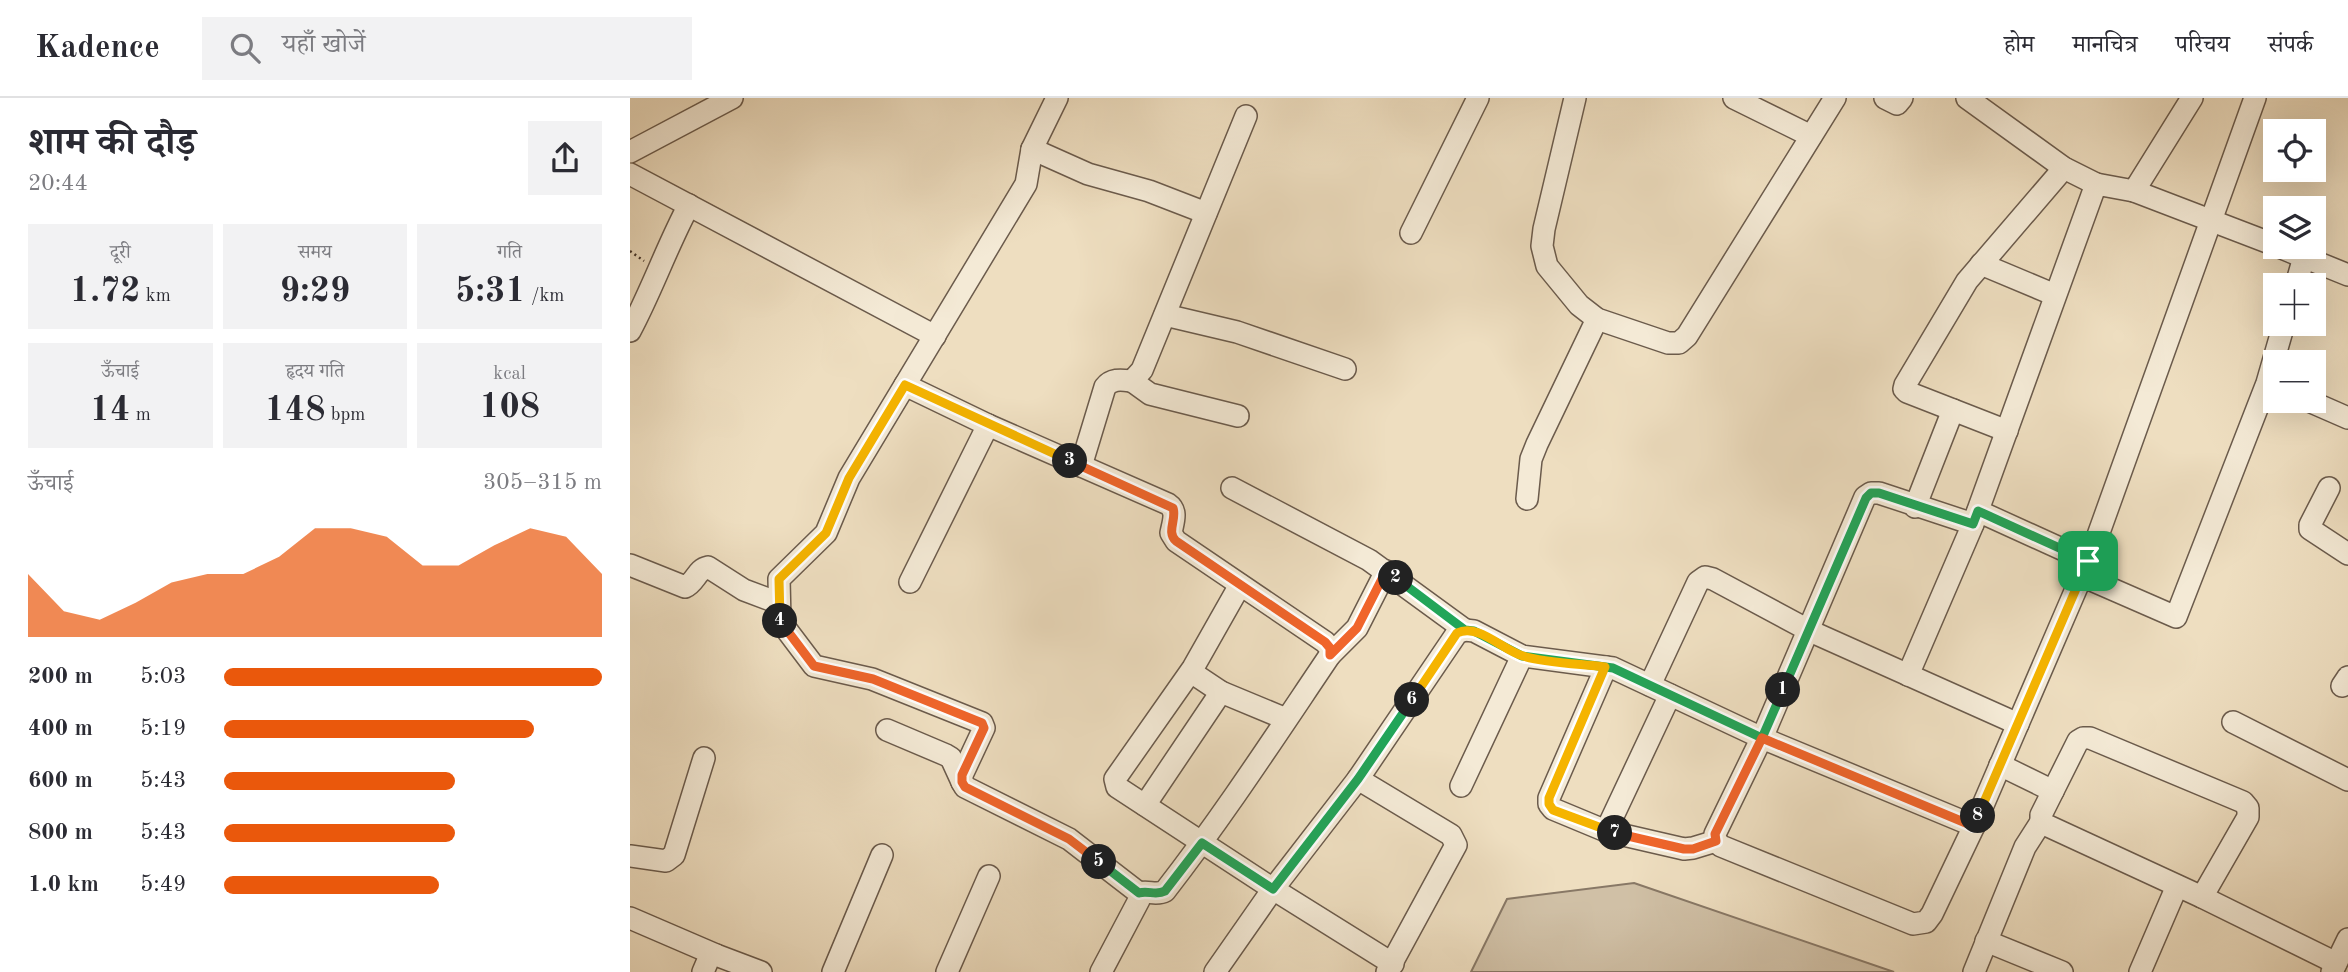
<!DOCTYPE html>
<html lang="hi">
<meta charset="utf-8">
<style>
:root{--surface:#fff;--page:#f2f2f3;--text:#2b2b33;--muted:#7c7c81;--line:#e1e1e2;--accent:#ea580c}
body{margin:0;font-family:"Old Standard TT","Noto Serif Devanagari",serif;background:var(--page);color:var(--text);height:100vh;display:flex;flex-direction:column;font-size:26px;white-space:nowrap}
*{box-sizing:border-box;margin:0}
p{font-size:23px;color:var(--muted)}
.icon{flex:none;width:38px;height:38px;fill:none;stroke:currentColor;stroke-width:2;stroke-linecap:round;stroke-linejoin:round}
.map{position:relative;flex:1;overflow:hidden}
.sheet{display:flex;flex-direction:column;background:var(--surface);width:630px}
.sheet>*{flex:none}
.controls{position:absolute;left:1633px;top:21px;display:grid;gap:14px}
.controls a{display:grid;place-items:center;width:63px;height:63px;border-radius:0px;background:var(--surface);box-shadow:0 7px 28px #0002;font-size:35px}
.pin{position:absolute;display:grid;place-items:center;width:60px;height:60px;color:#fff;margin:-30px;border-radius:14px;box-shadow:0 4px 10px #0006}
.km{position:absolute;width:35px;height:35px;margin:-18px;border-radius:50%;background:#222;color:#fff;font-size:19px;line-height:35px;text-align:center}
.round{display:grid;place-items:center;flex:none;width:74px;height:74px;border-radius:0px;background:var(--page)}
.head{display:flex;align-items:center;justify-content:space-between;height:119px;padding:0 28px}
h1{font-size:38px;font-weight:700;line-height:52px}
.stats{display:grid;grid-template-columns:repeat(3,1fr);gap:10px;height:119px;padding:7px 28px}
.stats div{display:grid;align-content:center;border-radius:0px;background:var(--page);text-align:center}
.stats b{font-size:35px;font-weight:700}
.stats small{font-size:19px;font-weight:400}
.stats p{font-size:19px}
.chart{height:196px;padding:14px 28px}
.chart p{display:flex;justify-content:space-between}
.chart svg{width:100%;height:126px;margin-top:7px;fill:var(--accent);opacity:.7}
ul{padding:0 28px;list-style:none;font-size:23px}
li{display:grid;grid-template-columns:112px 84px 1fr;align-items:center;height:52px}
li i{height:18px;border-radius:9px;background:var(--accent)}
header{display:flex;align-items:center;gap:42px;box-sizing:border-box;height:98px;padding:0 35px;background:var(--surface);border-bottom:2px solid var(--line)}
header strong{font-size:33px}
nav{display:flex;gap:38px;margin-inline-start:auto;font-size:24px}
.search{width:490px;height:63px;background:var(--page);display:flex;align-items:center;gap:18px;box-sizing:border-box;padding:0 24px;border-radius:0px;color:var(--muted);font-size:26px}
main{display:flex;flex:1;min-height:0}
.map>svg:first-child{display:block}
.green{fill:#d0c0a6;stroke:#887866;stroke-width:2}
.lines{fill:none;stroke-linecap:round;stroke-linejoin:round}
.minor-casing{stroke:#6b5b4c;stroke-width:24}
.path{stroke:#3f2f25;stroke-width:2.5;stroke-dasharray:2 3.5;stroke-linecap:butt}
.minor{stroke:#f4ead6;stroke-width:21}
.split-1-casing{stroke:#fff;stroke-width:14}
.split-2-casing{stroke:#fff;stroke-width:14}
.split-3-casing{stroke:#fff;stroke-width:14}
.split-4-casing{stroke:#fff;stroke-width:14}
.split-5-casing{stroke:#fff;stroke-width:14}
.split-6-casing{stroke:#fff;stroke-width:14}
.split-7-casing{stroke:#fff;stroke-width:14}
.split-8-casing{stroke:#fff;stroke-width:14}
.split-9-casing{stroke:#fff;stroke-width:14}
.split-1{stroke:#22a559;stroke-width:9}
.split-2{stroke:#22a559;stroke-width:9}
.split-3{stroke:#f0652b;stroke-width:9}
.split-4{stroke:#f5b400;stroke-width:9}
.split-5{stroke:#f0652b;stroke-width:9}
.split-6{stroke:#22a559;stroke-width:9}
.split-7{stroke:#f5b400;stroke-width:9}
.split-8{stroke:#f0652b;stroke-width:9}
.split-9{stroke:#f5b400;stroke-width:9}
</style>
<header>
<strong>Kadence</strong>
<div class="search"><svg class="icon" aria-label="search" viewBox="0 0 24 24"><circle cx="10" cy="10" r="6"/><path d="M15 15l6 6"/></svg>यहाँ खोजें</div>
<nav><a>होम</a><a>मानचित्र</a><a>परिचय</a><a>संपर्क</a></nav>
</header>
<main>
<section class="sheet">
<div class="head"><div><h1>शाम की दौड़</h1><p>20:44</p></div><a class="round"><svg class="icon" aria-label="share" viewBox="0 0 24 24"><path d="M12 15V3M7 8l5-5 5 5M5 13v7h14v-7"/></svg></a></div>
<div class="stats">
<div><p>दूरी</p><b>1.72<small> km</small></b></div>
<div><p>समय</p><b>9:29</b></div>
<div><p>गति</p><b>5:31<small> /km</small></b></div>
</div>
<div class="stats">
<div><p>ऊँचाई</p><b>14<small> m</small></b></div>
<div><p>हृदय गति</p><b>148<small> bpm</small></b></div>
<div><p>kcal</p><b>108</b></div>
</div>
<div class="chart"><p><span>ऊँचाई</span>305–315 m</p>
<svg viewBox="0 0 160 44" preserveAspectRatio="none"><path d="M0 44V22L10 35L20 38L30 32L40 25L50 22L60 22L70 16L80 6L90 6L100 9L110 19L120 19L130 12L140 6L150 9L160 22V44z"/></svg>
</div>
<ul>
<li><b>200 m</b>5:03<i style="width:100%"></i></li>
<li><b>400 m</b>5:19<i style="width:82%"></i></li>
<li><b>600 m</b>5:43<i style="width:61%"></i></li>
<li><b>800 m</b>5:43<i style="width:61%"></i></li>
<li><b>1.0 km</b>5:49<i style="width:57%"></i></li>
</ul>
</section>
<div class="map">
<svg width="1718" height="874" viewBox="0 0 1718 874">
<rect width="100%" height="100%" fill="#eedec0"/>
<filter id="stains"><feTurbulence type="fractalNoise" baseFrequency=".00286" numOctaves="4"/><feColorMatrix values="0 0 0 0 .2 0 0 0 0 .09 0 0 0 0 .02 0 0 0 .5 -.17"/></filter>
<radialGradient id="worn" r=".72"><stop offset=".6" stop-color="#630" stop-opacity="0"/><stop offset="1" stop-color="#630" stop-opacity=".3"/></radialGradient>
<polygon class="green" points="1004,785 1264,874 841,874 877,801"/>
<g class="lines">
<defs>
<g id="minor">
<polyline points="427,0 402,51 396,86 219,380 196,435 149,481 150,523 184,568 242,581 352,625 354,630 332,677 332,684 335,689 439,741 509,795 509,802 471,874"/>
<polyline points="945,0 914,131 912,148 917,168 949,207 967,221 1038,245 1049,245 1057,238 1205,0"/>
<polyline points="1104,0 1181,38"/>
<polyline points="1255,0 1267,6 1272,0"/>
<polyline points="1337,0 1434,70 1466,86"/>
<polyline points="402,51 458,76 519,93 576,115"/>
<polyline points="0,54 102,0"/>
<polyline points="0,76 305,238"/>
<polyline points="1504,93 1645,147"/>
<polyline points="781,135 848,0"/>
<polyline points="1649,149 1718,177"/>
<polyline points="1351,166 1425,197"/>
<polyline points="1666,187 1674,159"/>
<polyline points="535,217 607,234 715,271"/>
<path d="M0 233C22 192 37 148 59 107"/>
<polyline points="502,283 520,296 608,318"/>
<path d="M275 287 358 327 538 406C548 413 543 424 541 435L546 443 695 544 700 550V557C646 637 594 717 535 793 526 798 518 792 509 795"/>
<polyline points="1679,303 1718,320"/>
<polyline points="1377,333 1277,294 1274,291 1275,287 1337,183 1434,70"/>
<path d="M451 368 475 289C482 280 492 282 502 283L512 272 616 18"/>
<polyline points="602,390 739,462 835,532"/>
<polyline points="1699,390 1680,427 1680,431 1718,456"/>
<polyline points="897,401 901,361 907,346 967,221"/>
<polyline points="1285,409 1323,312"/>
<polyline points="1348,413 1458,463"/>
<path d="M0 467 55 489C65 485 67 471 78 469L114 492 149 505"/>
<polyline points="1452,478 1546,519 1637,285 1654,226"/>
<polyline points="280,484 358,327"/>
<polyline points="610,487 563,570 485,681 487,689 643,791 763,866"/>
<polyline points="700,557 727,530 756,473"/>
<polyline points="976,569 919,700 919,706 923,711 976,733 1054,751 1063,750 1086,743"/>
<polyline points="561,574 591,594 656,621"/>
<polyline points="1278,577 1343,426"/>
<polyline points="1020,587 1068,484 1075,479 1083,481 1180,533 1388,626"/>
<polyline points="1712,588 1718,579"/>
<polyline points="1603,624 1718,682"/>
<polyline points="257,632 316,657 321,660 332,684"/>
<polyline points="1370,667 1423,693 1411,717 1411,724 1416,727 1572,799 1706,865"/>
<polyline points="728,681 821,737 826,747 757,874"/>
<polyline points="831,688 892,558"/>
<polyline points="1423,693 1448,643 1453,640 1460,640 1613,704 1618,710 1618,719 1572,799"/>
<polyline points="515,707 591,594"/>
<polyline points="976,733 1040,597"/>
<polyline points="1086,743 1091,748 1283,826 1296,824 1302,816 1344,728 1462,454 1625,0"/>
<polyline points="1086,743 1085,736 1135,633 1235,399 1241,395 1249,395 1343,426 1466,86 1504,93 1562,0"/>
<polyline points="0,758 36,763 44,757 74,660"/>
<polyline points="0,820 86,857"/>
<polyline points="1356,843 1432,874"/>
<polyline points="73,874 79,860 86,857 131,874"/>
<polyline points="203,874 252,757"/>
<polyline points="317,874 359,778"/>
<polyline points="585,874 643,791 728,681 827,535 835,532 844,533 892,558 983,570 1132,640 1344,728"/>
<polyline points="1344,874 1395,749 1411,724"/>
<polyline points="1510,874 1547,788"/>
<polyline points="1702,874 1718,841"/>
</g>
</defs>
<use href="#minor" class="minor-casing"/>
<polyline class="path" points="0,153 14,163"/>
<use href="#minor" class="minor"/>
</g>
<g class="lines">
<defs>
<polyline id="split-1" points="1153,592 1236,400 1241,395 1249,395 1343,426 1348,413 1458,463"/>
<polyline id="split-2" points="766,480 835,532 844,533 892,558 983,570 1132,640 1153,592"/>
<path id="split-3" d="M440 363 543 410C547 421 536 434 546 443L695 544 700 550V557L727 530 756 473 766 480"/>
<polyline id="split-4" points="150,523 149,481 196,435 219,380 275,287 440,363"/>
<polyline id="split-5" points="150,523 184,568 243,581 352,625 354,630 332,677 332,684 335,689 439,741 469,764"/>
<path id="split-6" d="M469 764 509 795C518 792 526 798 535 793L572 745 643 791 728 681 782 602"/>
<path id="split-7" d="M782 602 827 535C849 525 872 552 893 558 915 565 952 566 975 569L919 700V706L923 712 985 735"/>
<polyline id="split-8" points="985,735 1054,751 1063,751 1086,743 1085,736 1132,640 1343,728 1348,718"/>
<polyline id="split-9" points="1348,718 1458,463"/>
</defs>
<use href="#split-1" class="split-1-casing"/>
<use href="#split-2" class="split-2-casing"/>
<use href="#split-3" class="split-3-casing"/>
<use href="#split-4" class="split-4-casing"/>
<use href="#split-5" class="split-5-casing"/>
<use href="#split-6" class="split-6-casing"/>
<use href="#split-7" class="split-7-casing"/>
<use href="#split-8" class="split-8-casing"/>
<use href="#split-9" class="split-9-casing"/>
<use href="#split-1" class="split-1"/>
<use href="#split-2" class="split-2"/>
<use href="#split-3" class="split-3"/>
<use href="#split-4" class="split-4"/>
<use href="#split-5" class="split-5"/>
<use href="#split-6" class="split-6"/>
<use href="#split-7" class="split-7"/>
<use href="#split-8" class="split-8"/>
<use href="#split-9" class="split-9"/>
</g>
<rect width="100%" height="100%" filter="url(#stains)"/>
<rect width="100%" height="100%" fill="url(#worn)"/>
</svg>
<div class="controls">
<a><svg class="icon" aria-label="locate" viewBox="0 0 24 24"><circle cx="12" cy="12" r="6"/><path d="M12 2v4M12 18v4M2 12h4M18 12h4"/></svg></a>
<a><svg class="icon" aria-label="layers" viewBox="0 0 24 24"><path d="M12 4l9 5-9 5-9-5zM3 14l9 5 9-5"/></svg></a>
<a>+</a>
<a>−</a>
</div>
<div class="pin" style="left:1458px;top:463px;background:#1e9e55"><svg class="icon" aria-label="arrive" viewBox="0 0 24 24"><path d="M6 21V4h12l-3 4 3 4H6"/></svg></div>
<b class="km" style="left:1153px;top:592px">1</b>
<b class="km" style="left:766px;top:480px">2</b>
<b class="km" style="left:440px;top:363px">3</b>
<b class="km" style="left:150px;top:523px">4</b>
<b class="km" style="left:469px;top:764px">5</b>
<b class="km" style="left:782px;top:602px">6</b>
<b class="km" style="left:985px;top:735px">7</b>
<b class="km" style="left:1348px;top:718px">8</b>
</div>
</main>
